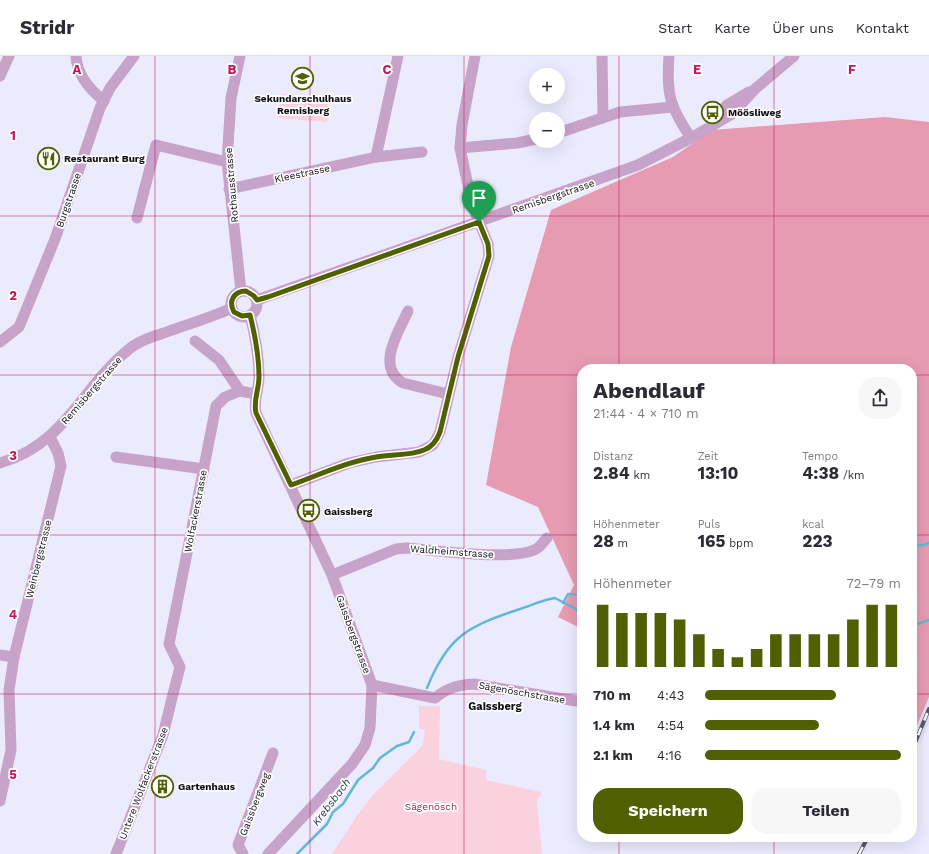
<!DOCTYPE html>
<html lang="de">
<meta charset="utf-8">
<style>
:root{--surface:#fff;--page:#f7f7f7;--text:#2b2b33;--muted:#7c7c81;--line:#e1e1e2;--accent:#505f00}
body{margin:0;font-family:"Work Sans",sans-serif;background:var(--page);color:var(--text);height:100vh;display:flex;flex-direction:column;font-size:15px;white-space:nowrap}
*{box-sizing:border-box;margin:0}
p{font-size:13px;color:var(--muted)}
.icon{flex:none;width:22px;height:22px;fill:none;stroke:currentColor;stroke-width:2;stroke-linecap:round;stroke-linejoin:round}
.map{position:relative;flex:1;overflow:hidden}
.panel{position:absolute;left:577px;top:308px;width:340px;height:478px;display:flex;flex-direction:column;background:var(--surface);border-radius:16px;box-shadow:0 4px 16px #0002}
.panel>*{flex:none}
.controls{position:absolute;left:529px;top:12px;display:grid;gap:8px}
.controls a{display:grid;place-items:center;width:36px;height:36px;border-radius:50%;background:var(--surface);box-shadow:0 4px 16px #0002;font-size:20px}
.pin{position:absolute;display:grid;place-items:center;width:34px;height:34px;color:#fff;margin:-41px -17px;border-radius:50% 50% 50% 0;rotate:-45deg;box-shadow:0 0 4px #0007}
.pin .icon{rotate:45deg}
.round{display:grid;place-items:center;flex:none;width:42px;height:42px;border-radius:16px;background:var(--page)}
.head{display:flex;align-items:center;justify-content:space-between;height:68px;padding:0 16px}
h1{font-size:22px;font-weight:700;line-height:30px}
.metrics{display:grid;grid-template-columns:repeat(3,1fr);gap:6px;height:68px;padding:4px 16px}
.metrics div{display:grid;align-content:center}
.metrics b{font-size:17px;font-weight:700}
.metrics small{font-size:11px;font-weight:400}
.metrics p{font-size:11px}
.chart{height:112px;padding:8px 16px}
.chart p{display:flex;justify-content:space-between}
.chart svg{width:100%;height:72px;margin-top:4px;stroke:var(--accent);stroke-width:6}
.primary-button{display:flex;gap:8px;margin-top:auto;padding:8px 16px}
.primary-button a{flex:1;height:46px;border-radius:16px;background:var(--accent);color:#fff;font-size:16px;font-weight:700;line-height:46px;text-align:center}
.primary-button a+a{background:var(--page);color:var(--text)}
ul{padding:0 16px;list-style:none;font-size:13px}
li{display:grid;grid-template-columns:64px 48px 1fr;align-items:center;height:30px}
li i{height:10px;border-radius:5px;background:var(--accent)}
header{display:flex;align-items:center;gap:24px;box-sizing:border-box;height:56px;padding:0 20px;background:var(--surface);border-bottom:1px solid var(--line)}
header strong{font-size:19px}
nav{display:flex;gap:22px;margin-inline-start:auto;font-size:14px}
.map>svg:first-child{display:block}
.built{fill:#e0ddf7}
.green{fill:#fad2de}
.forest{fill:#e69bb3}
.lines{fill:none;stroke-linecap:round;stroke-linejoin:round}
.stream{stroke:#60b8d6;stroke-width:2.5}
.minor{stroke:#c7a2c9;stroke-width:11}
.rail-casing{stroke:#585762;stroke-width:4}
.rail{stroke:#fff;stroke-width:2.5;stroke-dasharray:8;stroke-linecap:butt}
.route-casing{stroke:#fff;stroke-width:8}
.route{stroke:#505f00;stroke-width:5}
.grid{fill:none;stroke:#c2185b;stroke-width:1;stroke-opacity:0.55}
.labels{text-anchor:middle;stroke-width:3.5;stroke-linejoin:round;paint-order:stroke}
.poi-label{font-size:10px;font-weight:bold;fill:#111017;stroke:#fff;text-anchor:start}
.street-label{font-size:10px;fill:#111017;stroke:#fff}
.park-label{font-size:10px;fill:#862e51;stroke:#fff}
.neighbourhood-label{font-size:11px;font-weight:bold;fill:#111017;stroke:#fff}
.water-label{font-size:11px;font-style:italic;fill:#103946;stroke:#fff}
.grid-label{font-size:13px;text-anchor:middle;font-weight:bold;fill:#c2185b;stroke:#fff;stroke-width:3.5;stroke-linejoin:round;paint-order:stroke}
</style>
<header>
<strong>Stridr</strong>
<nav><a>Start</a><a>Karte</a><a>Über uns</a><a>Kontakt</a></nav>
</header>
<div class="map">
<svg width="929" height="798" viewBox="0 0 929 798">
<rect width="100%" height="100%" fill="#ecebfe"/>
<polygon class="built" points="929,641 929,667 920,689 912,681"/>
<g class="green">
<polygon points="281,38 329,42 327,66 279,62"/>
<polygon points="419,650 440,650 439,703 486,714 486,724 541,736 541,739 537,744 542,798 332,798 358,758 374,738 423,689 425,673 419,673"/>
</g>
<polygon class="forest" points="885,61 929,66 929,641 912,681 912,313 582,313 582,573 558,561 574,529 538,451 486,429 511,291 551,154 673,101 712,74"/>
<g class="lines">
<g class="stream">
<polyline points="912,492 914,489 924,489 929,487"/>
<polyline points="563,547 568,538 582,539"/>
<polyline points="912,570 929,564"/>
<path d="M427 632C448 579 469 570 520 553 530 550 545 543 555 542L576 553 582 567"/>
<polyline points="297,798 327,768 333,756 343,748 358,724 373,712 380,702 397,690 409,686 414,676"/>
</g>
<g class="minor">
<path d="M76 0C77 19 89 33 104 45"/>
<polyline points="240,0 231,42 227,106 241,235"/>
<polyline points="602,0 603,62"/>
<path d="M669 0C666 38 670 51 691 82"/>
<polyline points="0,20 9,0"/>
<polyline points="712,66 727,49 749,36"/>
<polyline points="558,77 620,56 673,51"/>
<polyline points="460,92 517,87 536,83"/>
<polyline points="376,101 398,0"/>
<polyline points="229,133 376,101 422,96"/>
<polyline points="137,162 156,89 227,106"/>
<circle cx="244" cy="248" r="13"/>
<polyline points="257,244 638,109 691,82 732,58 755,33 794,0"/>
<path d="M408 255C399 275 375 311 403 327L448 338"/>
<path d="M250 259C255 279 259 300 259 321 259 334 253 344 256 357L332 519 372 629 370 672 365 689 352 708 268 798"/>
<polyline points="195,285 219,304 240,335 256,338"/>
<polyline points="0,286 19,271 55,183 100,52 110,32 134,0"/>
<polyline points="116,401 204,413"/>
<path d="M0 407C65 389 81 332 128 294 140 283 157 280 172 274 192 267 212 261 232 252"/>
<polyline points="291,429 349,407 376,401 419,396 433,389 440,376 458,301 489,200 488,188 472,148 460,92 462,69 475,0"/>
<path d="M332 519 396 493 406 492C436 494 509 505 534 494 540 492 543 486 547 482"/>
<polyline points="0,599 14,601"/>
<path d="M372 629 435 642C447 632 457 629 474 628L582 646"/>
<polyline points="0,745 11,694 9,634 14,601 61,410 58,397 50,381"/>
<polyline points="116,798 163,679 172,642 180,611 169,588 216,350 225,341 240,335"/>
<polyline points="243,798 238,789 273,697"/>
</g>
<defs>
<g id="rail">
<polyline points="912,694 929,653"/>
<polyline points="859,798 868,781"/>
</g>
</defs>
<use href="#rail" class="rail-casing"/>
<use href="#rail" class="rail"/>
</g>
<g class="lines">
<defs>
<path id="route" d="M479 166 488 188 489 200 458 301 440 376C437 384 432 391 424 394 410 400 391 398 376 401 346 406 319 419 291 429L256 357C253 344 259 334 259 321 259 300 255 279 250 259L242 260 234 256C228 245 234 235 246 235L254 240 257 244 268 241Z"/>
</defs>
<use href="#route" class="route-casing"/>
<use href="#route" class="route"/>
</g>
<path class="grid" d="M155 0V798M310 0V798M464 0V798M619 0V313M774 0V313M0 160H929M0 319H582M912 319H929M0 479H582M912 479H929M0 638H582M912 638H929M619 781V798M774 781V798"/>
<defs>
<symbol id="school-ring" viewBox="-11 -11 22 22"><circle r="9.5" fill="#fff" stroke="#505f00" stroke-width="1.5"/><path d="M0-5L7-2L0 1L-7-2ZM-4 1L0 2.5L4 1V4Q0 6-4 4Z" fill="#505f00"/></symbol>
<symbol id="bus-ring" viewBox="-11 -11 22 22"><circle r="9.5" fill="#fff" stroke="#505f00" stroke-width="1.5"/><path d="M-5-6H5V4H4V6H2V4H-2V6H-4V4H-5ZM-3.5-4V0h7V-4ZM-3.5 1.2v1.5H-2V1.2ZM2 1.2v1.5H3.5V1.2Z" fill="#505f00"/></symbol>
<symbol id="restaurant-ring" viewBox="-11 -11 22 22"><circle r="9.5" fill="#fff" stroke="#505f00" stroke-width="1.5"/><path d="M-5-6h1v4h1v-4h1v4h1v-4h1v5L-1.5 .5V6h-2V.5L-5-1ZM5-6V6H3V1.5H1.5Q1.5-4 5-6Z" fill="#505f00"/></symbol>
<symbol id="building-ring" viewBox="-11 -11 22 22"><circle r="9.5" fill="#fff" stroke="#505f00" stroke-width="1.5"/><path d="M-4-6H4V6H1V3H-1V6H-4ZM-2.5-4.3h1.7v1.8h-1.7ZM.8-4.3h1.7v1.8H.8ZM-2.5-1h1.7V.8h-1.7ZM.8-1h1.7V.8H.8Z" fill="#505f00"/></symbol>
</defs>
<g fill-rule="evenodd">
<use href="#school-ring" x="290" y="10" width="25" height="25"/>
<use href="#bus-ring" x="700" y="44" width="25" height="25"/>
<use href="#restaurant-ring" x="36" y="90" width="25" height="25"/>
<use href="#bus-ring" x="296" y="442" width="25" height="25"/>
<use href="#building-ring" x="150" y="718" width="25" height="25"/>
</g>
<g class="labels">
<g class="poi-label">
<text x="303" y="46" text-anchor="middle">Sekundarschulhaus<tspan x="303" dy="12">Remisberg</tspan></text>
<text x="728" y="60">Möösliweg</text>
<text x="64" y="106">Restaurant Burg</text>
<text x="324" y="459">Gaissberg</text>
<text x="178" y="734">Gartenhaus</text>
</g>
<g class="street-label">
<text transform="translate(302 117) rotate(-12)" y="4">Kleestrasse</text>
<text transform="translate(231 129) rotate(-95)" y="4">Rothausstrasse</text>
<text transform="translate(553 140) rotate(-19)" y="4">Remisbergstrasse</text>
<text transform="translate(68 144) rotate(-71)" y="4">Burgstrasse</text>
<text transform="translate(91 334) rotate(-49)" y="4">Remisbergstrasse</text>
<text transform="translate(195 455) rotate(-79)" y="4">Wolfackerstrasse</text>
<text transform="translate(452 495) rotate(4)" y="4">Waldheimstrasse</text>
<text transform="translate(38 503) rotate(-76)" y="4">Weinbergstrasse</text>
<text transform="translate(354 578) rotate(70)" y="4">Gaissbergstrasse</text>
<text transform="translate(522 636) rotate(10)" y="4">Sägenöschstrasse</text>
<text transform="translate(143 727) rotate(-69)" y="4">Untere Wolfackerstrasse</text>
<text transform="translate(254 748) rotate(-69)" y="4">Gaissbergweg</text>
</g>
<g class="park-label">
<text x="431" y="754">Sägenösch</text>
</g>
<g class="neighbourhood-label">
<text x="495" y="654">Gaissberg</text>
</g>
<g class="water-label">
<text transform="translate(331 746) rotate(-53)" y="4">Krebsbach</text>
</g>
</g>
<g class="grid-label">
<text x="77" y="18">A</text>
<text x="232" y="18">B</text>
<text x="387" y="18">C</text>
<text x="697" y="18">E</text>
<text x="852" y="18">F</text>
<text x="13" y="84">1</text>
<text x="13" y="244">2</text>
<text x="13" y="404">3</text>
<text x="13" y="563">4</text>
<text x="13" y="723">5</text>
</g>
</svg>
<div class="controls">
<a>+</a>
<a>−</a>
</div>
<div class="pin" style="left:479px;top:166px;background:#1e9e55"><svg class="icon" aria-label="arrive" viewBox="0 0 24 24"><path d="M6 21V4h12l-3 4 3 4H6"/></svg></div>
<section class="panel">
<div class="head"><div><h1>Abendlauf</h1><p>21:44 · 4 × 710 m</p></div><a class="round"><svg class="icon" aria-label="share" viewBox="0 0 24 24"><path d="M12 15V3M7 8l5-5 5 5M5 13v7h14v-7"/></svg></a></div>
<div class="metrics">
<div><p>Distanz</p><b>2.84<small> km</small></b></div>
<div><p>Zeit</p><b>13:10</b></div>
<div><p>Tempo</p><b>4:38<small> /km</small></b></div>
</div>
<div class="metrics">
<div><p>Höhenmeter</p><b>28<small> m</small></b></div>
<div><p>Puls</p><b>165<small> bpm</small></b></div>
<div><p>kcal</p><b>223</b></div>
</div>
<div class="chart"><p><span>Höhenmeter</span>72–79 m</p>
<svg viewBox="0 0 160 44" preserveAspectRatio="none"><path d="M5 44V6M15 44V11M25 44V11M35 44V11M45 44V15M55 44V24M65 44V33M75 44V38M85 44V33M95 44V24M105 44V24M115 44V24M125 44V24M135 44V15M145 44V6M155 44V6"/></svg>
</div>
<ul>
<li><b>710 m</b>4:43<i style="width:67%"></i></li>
<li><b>1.4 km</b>4:54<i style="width:58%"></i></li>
<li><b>2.1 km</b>4:16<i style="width:100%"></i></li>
</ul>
<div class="primary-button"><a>Speichern</a><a>Teilen</a></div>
</section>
</div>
